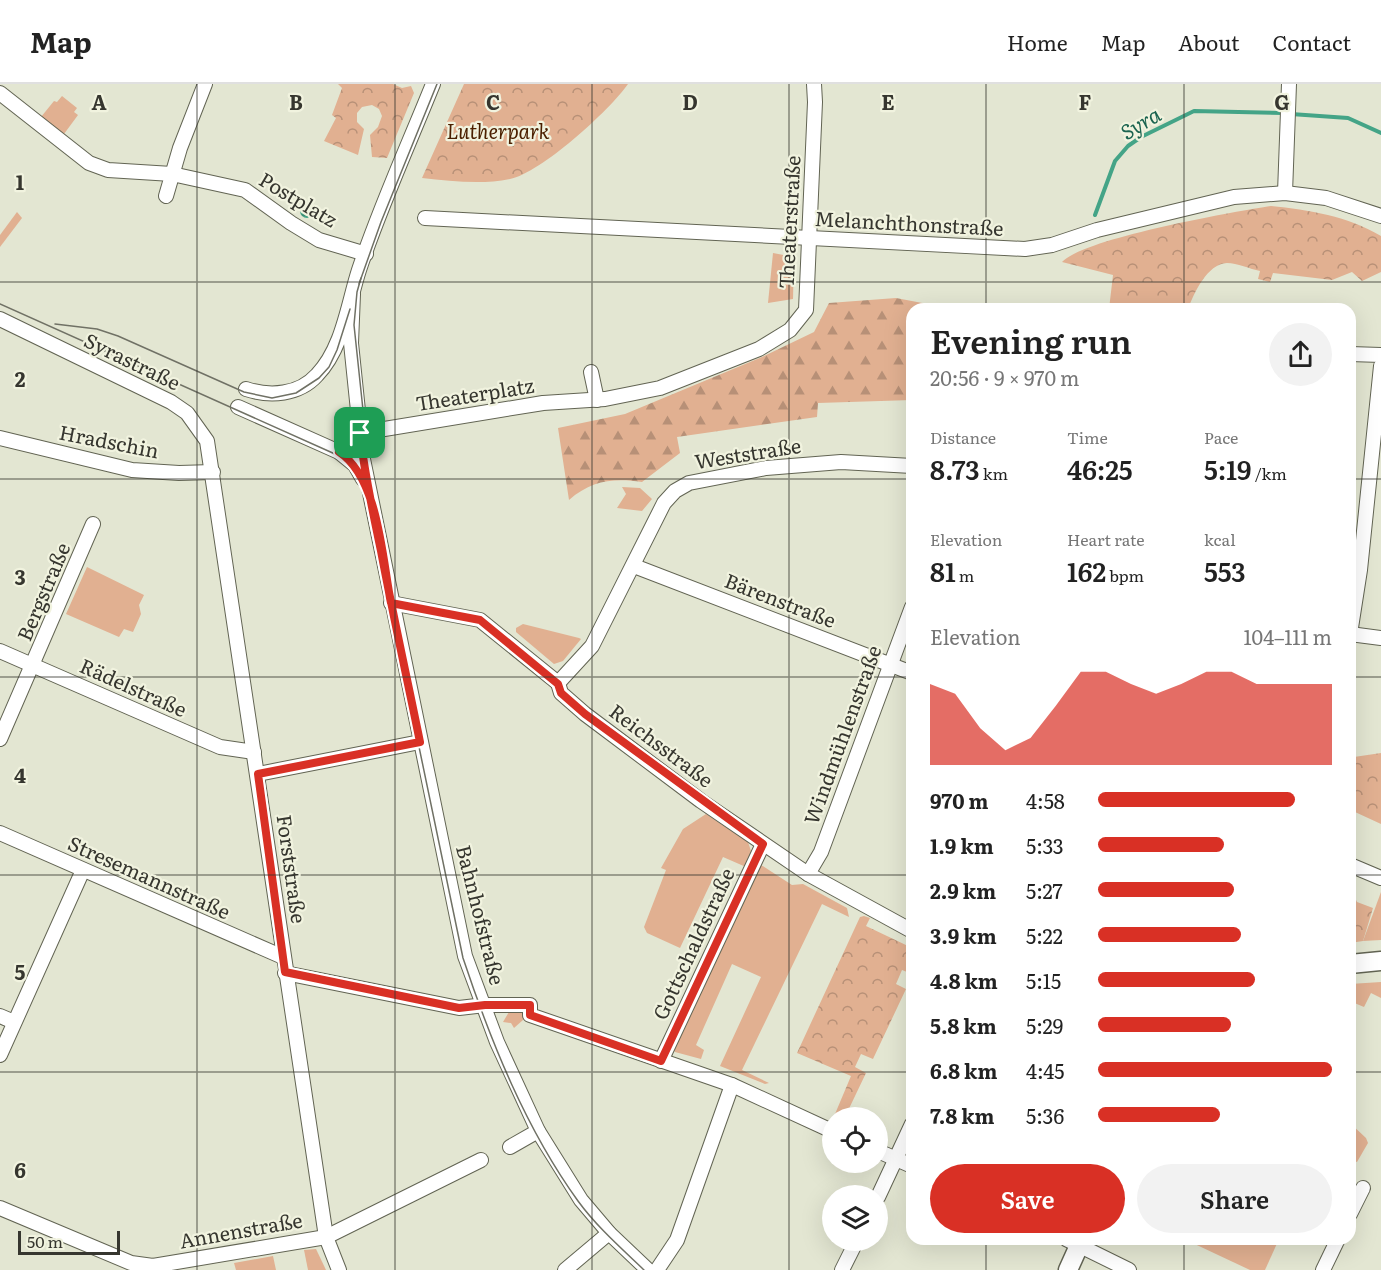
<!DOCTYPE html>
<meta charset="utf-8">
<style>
:root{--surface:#fff;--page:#f2f2f2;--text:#222;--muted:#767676;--line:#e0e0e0;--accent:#d93025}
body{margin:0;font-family:Literata,serif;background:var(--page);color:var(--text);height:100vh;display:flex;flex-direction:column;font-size:22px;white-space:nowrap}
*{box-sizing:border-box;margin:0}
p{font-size:20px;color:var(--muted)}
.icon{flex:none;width:33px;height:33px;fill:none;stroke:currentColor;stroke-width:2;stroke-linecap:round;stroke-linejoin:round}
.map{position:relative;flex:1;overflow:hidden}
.side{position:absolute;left:906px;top:219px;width:450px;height:942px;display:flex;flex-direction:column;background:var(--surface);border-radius:18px;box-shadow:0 6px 24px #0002}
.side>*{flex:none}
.controls{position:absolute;left:822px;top:1023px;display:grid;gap:12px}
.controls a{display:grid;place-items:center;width:66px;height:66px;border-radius:50%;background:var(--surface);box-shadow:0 6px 24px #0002;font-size:30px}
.scale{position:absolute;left:18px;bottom:15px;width:102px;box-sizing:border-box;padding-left:6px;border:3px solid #36362f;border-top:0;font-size:16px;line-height:21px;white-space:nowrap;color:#36362f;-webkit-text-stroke:4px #f1f3df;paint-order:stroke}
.pin{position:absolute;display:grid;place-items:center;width:51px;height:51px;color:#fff;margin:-26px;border-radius:12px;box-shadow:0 3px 9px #0006}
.round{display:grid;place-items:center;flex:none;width:63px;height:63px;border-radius:32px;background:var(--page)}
.headline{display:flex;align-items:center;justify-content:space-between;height:102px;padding:0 24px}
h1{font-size:33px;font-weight:600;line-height:45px}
.stats{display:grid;grid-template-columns:repeat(3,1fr);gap:9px;height:102px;padding:6px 24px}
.stats div{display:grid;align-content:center}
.stats b{font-size:26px;font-weight:600}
.stats small{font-size:16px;font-weight:400}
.stats p{font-size:16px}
.chart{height:168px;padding:12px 24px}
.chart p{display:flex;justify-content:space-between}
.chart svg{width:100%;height:108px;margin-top:6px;fill:var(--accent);opacity:.7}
.action{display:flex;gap:12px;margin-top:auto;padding:12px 24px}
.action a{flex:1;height:69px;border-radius:36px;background:var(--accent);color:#fff;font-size:24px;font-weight:600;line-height:69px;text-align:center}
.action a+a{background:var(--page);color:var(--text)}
ul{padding:0 24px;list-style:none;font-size:20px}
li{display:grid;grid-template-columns:96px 72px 1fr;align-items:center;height:45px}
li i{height:15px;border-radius:8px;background:var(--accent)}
header{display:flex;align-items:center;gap:36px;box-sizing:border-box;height:84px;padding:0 30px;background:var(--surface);border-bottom:2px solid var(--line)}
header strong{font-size:28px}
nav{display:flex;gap:33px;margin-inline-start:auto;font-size:21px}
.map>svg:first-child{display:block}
.green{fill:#e1b091}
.forest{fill:url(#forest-firs)}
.park{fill:url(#park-crowns)}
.water{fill:url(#water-rules)}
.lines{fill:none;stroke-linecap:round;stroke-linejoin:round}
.stream{stroke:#44a487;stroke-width:4}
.street-casing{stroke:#626453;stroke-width:16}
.secondary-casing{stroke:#626453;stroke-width:21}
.street{stroke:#fff;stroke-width:14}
.secondary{stroke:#fff;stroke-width:18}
.tram{stroke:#707165;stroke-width:1.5}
.route-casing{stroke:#fff;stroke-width:12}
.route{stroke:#d93025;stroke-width:8}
.grid{fill:none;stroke:#36362f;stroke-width:1.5;stroke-opacity:0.55}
.labels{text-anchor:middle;stroke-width:4.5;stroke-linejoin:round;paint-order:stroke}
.park-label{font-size:20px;font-style:italic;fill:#4b2000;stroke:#f1f3df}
.street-label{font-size:20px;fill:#36362f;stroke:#f1f3df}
.water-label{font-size:21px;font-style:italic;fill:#1b6450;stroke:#f1f3df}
.grid-label{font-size:20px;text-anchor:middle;font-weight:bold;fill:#36362f;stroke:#f1f3df;stroke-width:4.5;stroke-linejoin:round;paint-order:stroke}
</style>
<header>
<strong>Map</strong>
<nav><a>Home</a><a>Map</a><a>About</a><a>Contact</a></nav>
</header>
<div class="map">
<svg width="1381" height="1186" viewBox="0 0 1381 1186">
<defs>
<pattern id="forest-firs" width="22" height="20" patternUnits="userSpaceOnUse" patternTransform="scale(1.5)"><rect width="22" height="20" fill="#e1b091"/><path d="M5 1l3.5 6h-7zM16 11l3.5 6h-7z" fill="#b79077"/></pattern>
<pattern id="park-crowns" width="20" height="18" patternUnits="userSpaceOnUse" patternTransform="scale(1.5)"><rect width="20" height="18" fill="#e1b091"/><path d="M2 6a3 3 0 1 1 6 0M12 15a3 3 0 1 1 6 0" fill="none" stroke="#b79077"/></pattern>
<pattern id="water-rules" width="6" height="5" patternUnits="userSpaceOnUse" patternTransform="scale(1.5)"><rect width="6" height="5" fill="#44a487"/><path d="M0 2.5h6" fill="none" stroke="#3a866f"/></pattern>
</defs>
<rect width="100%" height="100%" fill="#e3e6d2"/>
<g class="green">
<polygon points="62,12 77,24 74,28 78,31 64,50 41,33 54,17 57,18"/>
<polygon points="17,128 22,134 0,163 0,151"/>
<polygon points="773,169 794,173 793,215 768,219"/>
<polygon points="622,403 640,404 652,415 642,427 617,424 626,410"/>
<polygon points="87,483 144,511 139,521 141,530 133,548 124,545 119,553 66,530"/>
<polygon points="523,540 579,554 581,555 563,577 554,580 516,548 516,544"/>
<polygon points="706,730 748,758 751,767 746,783 723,773 680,864 647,849 644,843 666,786 661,784 683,745"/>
<polygon points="758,779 792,801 803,800 847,824 849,833 822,820 742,986 769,999 765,1000 720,982 761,893 732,880 696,961 704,966 701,975 675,968 672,964"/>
<polygon points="1381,808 1381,856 1363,857"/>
<polygon points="1381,898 1381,914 1371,909 1364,923 1352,918 1350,922 1350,900"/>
<polygon points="512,923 527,925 523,936 514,944 511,939 503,938"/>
<polygon points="1350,1039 1366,1054 1368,1059 1357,1078 1350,1076 1350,1067 1355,1059 1350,1052"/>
<polygon points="1184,1155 1279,1155 1265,1186 1250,1186"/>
<polygon points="316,1165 326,1186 308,1186 304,1166"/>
<polygon points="273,1172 276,1186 236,1186 234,1179"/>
</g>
<path class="forest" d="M896 214 954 225H912V316L818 319 817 333 677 353 680 369 642 398C614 394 592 396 569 416L558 344 625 330 762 273 814 248 829 219Z"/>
<g class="park">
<polygon points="338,0 393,0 402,4 411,2 414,9 387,74 372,73 370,51 378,43 382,32 379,25 372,21 362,23 357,29 357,38 364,45 358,71 324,57 336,34 332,31 342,4"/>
<path d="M464 0H628C610 26 541 89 510 95 481 101 451 97 422 94Z"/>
<path d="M1271 122C1309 126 1348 132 1381 152V188L1362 197 1352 188 1332 196 1273 189 1270 198 1258 195 1260 187C1250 185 1237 179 1227 179 1207 180 1194 209 1188 225H1109L1113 191 1062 178C1085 154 1232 128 1271 122Z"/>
<path d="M1381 669V740L1355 728C1347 709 1351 692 1354 673Z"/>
<polygon points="1350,803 1357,818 1373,824 1363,857 1350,859"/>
<polygon points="864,832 870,834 866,842 908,862 912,856 912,890 902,886 896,900 906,905 873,975 861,970 855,983 866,989 845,1033 835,1030 851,992 797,969 860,833"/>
</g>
<circle class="water" cx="307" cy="127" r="7"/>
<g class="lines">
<g class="stream">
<polyline points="1291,30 1348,34 1381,49"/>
<polyline points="1095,131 1115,77 1128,62 1141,53 1194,27 1284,29"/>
</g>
<defs>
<g id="street">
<polyline points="0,9 89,79 108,86 172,90 245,106 291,139 319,156 366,170"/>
<polyline points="1285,109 1289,0"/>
<polyline points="166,112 180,64 205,0"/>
<polyline points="425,134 1025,165 1052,161 1097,146 1234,113 1285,109 1326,114 1381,132"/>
<polyline points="353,210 351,259 363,375 465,872 497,958 538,1047 581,1116 609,1149 648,1186"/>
<polyline points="0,235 171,318 187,329 207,357 326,1153 339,1186"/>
<polyline points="1350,270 1381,271"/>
<polyline points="591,288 597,316"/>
<path d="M246 305C270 313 299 311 317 291 343 264 348 220 359 186 380 123 408 62 433 0"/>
<polyline points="238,323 339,368 355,381 363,395"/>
<polyline points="360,349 543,319 605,315 660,304 759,265 790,246 806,226 815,18 814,0"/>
<polyline points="0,354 132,386 179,389 213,388"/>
<polyline points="339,368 360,349"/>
<polyline points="634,482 912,589"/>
<polyline points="391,519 480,536 558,599 561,609 585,630 701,717 808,790 912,847"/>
<polyline points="1350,550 1360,486 1381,282"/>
<polyline points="1350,550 1381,554"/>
<polyline points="0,567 220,663 254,668"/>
<polyline points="558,599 592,562 664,419 675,407 689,399 766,384 841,378 912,382"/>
<polyline points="0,655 93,440"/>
<polyline points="258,690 420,658"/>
<polyline points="0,749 283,873"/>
<polyline points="1350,781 1381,794"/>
<polyline points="808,790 821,768 912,523"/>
<polyline points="285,889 459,924 485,921 530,921 530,931 732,1001 832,1047"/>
<polyline points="0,932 14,938"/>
<polyline points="0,971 83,786"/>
<polyline points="661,977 763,760"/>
<polyline points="510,1063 538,1047"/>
<polyline points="878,1067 912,1082"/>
<polyline points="878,1113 912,1040"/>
<polyline points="0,1124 131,1179 153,1182 326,1153 481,1076"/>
<polyline points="1350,1130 1363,1104"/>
<polyline points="1066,1155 1129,1186"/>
<polyline points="565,1186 609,1149"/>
<polyline points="657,1186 677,1156 732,1001"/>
<polyline points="842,1186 857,1156"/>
<polyline points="1323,1186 1338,1155"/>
</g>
<g id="secondary">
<polyline points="1350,880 1381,877"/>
<polyline points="1068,1186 1082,1155"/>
</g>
</defs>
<use href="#street" class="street-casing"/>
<use href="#secondary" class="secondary-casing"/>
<use href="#street" class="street"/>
<use href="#secondary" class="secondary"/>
<g class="tram">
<polyline points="361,194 357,208 354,241 372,411"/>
<polyline points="359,200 381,138 437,0"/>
<path d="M0 220 335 370C363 386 366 413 373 442L463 874C491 958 526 1045 578 1117 597 1143 621 1164 644 1186"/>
<polyline points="55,240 97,245 118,252 244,308 272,314 296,309 319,294 329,283 337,266 350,225"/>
</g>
</g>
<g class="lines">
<defs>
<path id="route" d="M360 349C364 389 373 428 381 467 393 531 407 594 420 658L258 690 285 888 459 924 485 921H530V931L661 977 763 760 585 630 561 609 558 600 480 536 391 519C382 475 379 394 339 368L360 349"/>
</defs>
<use href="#route" class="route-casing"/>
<use href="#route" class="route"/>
</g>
<path class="grid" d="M197 0V1186M395 0V1186M592 0V1186M789 0V1186M986 0V225M1184 0V225M0 198H1381M0 395H912M1350 395H1381M0 593H912M1350 593H1381M0 791H912M1350 791H1381M0 988H912M1350 988H1381M986 1155V1186M1184 1155V1186"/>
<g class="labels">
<g class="park-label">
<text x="498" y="55">Lutherpark</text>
</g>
<g class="street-label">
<text transform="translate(298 116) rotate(31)" y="7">Postplatz</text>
<text transform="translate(790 138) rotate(-87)" y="7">Theaterstraße</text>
<text transform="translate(909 140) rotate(3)" y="7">Melanchthonstraße</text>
<text transform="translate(132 278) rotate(26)" y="7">Syrastraße</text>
<text transform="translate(475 311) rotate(-9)" y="7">Theaterplatz</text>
<text transform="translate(109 358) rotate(11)" y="7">Hradschin</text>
<text transform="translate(748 370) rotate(-9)" y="7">Weststraße</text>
<text transform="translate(44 508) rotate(-67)" y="7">Bergstraße</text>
<text transform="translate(780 517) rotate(21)" y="7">Bärenstraße</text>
<text transform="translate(133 604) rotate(24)" y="7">Rädelstraße</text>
<text transform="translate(843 651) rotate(-70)" y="7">Windmühlenstraße</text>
<text transform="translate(661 662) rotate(37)" y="7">Reichsstraße</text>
<text transform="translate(291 785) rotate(82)" y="7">Forststraße</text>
<text transform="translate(149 794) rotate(24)" y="7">Stresemannstraße</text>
<text transform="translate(480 831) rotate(76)" y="7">Bahnhofstraße</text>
<text transform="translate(694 860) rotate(-65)" y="7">Gottschaldstraße</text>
<text transform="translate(241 1147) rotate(-10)" y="7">Annenstraße</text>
</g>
<g class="water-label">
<text transform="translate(1141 40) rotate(-31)" y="7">Syra</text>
</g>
</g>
<g class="grid-label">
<text x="99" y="26">A</text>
<text x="296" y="26">B</text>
<text x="493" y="26">C</text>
<text x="690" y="26">D</text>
<text x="888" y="26">E</text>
<text x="1085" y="26">F</text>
<text x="1282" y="26">G</text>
<text x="20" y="106">1</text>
<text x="20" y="303">2</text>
<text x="20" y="501">3</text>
<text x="20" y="699">4</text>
<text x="20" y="896">5</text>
<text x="20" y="1094">6</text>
</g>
</svg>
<div class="controls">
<a><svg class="icon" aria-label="locate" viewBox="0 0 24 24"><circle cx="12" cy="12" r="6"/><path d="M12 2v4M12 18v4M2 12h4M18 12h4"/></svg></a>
<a><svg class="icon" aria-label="layers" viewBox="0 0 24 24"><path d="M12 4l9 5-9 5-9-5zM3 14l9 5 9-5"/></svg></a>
</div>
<div class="scale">50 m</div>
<div class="pin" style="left:360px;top:349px;background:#1e9e55"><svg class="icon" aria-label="arrive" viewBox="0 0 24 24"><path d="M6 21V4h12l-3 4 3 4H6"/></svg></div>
<section class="side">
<div class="headline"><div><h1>Evening run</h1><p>20:56 · 9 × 970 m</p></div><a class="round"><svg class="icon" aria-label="share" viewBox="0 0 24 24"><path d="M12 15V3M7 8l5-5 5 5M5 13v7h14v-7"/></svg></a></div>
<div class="stats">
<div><p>Distance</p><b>8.73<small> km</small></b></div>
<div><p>Time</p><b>46:25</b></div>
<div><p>Pace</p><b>5:19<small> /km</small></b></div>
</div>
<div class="stats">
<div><p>Elevation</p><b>81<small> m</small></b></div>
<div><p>Heart rate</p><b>162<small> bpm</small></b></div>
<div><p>kcal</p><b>553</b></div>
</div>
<div class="chart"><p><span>Elevation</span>104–111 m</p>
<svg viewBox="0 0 160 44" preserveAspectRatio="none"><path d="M0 44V11L10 15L20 29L30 38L40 33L50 20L60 6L70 6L80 11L90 15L100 11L110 6L120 6L130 11L140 11L150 11L160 11V44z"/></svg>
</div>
<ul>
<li><b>970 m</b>4:58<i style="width:84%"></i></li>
<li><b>1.9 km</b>5:33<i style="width:54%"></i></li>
<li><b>2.9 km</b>5:27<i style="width:58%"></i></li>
<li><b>3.9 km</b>5:22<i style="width:61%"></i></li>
<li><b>4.8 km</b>5:15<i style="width:67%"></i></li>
<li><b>5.8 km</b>5:29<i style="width:57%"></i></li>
<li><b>6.8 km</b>4:45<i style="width:100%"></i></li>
<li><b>7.8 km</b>5:36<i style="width:52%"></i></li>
</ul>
<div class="action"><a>Save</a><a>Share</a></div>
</section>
</div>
